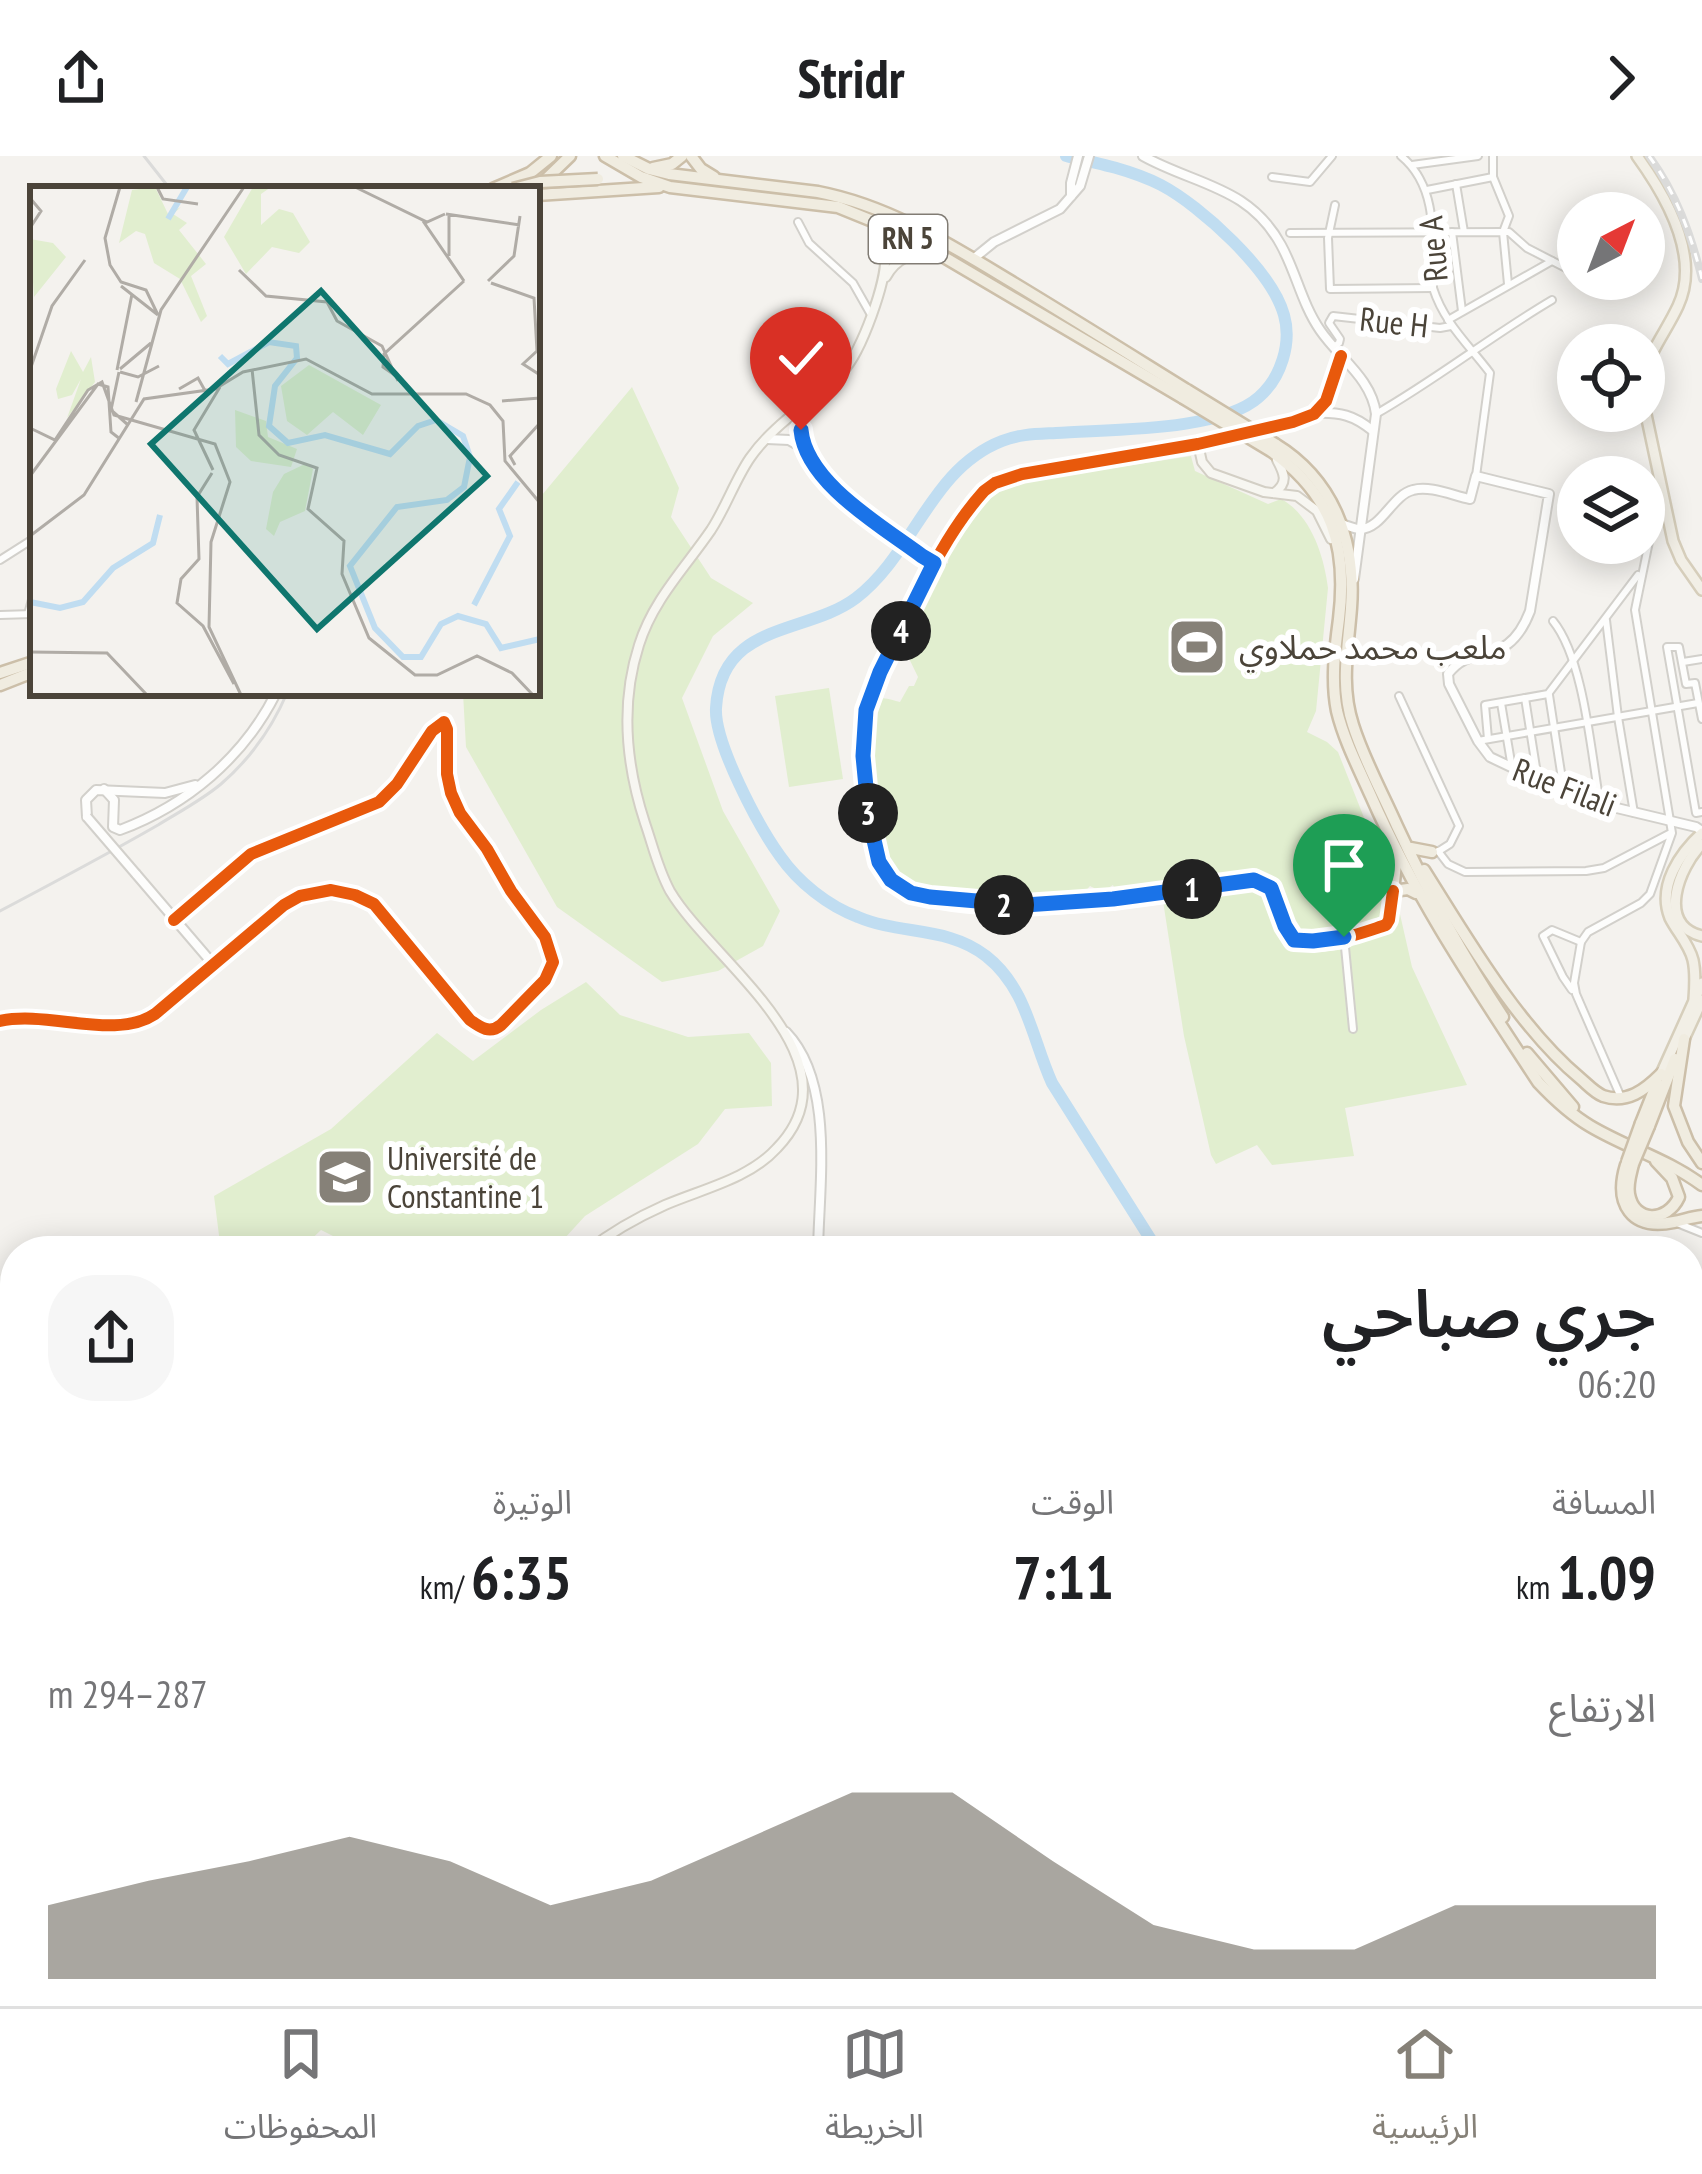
<!DOCTYPE html>
<html lang="ar">
<meta charset="utf-8">
<style>
:root{--surface:#fff;--page:#f6f6f6;--text:#202124;--muted:#757577;--line:#e0e0e0;--accent:#868178}
body{margin:0;font-family:"PT Sans Narrow","Noto Sans Arabic",sans-serif;background:var(--page);color:var(--text);direction:rtl;height:100vh;display:flex;flex-direction:column;font-size:45px;white-space:nowrap}
*{box-sizing:border-box;margin:0}
p{font-size:39px;color:var(--muted)}
.icon{flex:none;width:66px;height:66px;fill:none;stroke:currentColor;stroke-width:2;stroke-linecap:round;stroke-linejoin:round}
.map{position:relative;flex:1;overflow:hidden;direction:ltr}
.panel{position:absolute;left:0px;top:1080px;width:1704px;height:771px;display:flex;flex-direction:column;background:var(--surface);border-radius:48px 48px 0 0;box-shadow:0 6px 30px #0003;direction:rtl}
.panel>*{flex:none}
.needle{width:78px;rotate:42deg}
.tools{position:absolute;left:1557px;top:36px;display:grid;gap:24px}
.tools a{display:grid;place-items:center;width:108px;height:108px;border-radius:50%;background:var(--surface);box-shadow:0 6px 30px #0003;font-size:60px}
.pin{position:absolute;display:grid;place-items:center;width:102px;height:102px;color:#fff;margin:-123px -51px;border-radius:50% 50% 50% 0;rotate:-45deg;box-shadow:0 0 12px #0007}
.pin .icon{rotate:45deg}
.km{position:absolute;width:60px;height:60px;margin:-30px;border-radius:50%;background:#222;color:#fff;font-size:33px;line-height:60px;text-align:center}
.round{display:grid;place-items:center;flex:none;width:126px;height:126px;border-radius:48px;background:var(--page)}
.head{display:flex;align-items:center;justify-content:space-between;height:204px;padding:0 48px}
h1{font-size:66px;font-weight:600;line-height:90px}
.metrics{display:grid;grid-template-columns:repeat(3,1fr);gap:18px;height:204px;padding:12px 48px}
.metrics div{display:grid;align-content:center}
.metrics b{font-size:60px;font-weight:600}
.metrics small{font-size:33px;font-weight:400}
.metrics p{font-size:33px}
.chart{height:336px;padding:24px 48px}
.chart p{display:flex;justify-content:space-between}
.chart svg{width:100%;height:216px;margin-top:12px;fill:var(--accent);opacity:.7}
header{display:flex;justify-content:space-between;align-items:center;height:156px;padding:0 48px;background:var(--surface);font-size:54px;font-weight:600}
.dock{display:flex;justify-content:space-around;align-items:center;height:168px;border-top:3px solid var(--line);background:var(--surface);font-size:33px;color:var(--muted)}
.dock a{display:grid;justify-items:center;gap:6px}
.dock .on{color:var(--accent)}
.map>svg:first-child{display:block}
.green{fill:#e1eecf}
.lines{fill:none;stroke-linecap:round;stroke-linejoin:round}
.river{stroke:#c0ddf1;stroke-width:12}
.minor-casing{stroke:#d2d0cb;stroke-width:10}
.tertiary-casing{stroke:#d2d0cb;stroke-width:12}
.secondary-casing{stroke:#d3cfc5;stroke-width:12}
.primary-casing{stroke:#d6cebb;stroke-width:14}
.trunk-casing{stroke:#ccbfa9;stroke-width:15}
.minor{stroke:#fdfdfc;stroke-width:6}
.tertiary{stroke:#fdfdfc;stroke-width:8}
.secondary{stroke:#f7f6f1;stroke-width:8}
.primary{stroke:#f2efe6;stroke-width:9}
.trunk{stroke:#f0ece0;stroke-width:10}
.tram{stroke:#dbdbda;stroke-width:3}
.rail-casing{stroke:#dbdbda;stroke-width:8}
.rail{stroke:#fff;stroke-width:3;stroke-dasharray:9;stroke-linecap:butt}
.tertiary-bridge-casing{stroke:#d2d0cb;stroke-width:12;stroke-linecap:butt}
.trunk-bridge-casing{stroke:#ccbfa9;stroke-width:15;stroke-linecap:butt}
.tertiary-bridge{stroke:#fdfdfc;stroke-width:8}
.trunk-bridge{stroke:#f0ece0;stroke-width:10}
.cycleway-casing{stroke:#fff;stroke-width:20}
.cycleway{stroke:#e8590c;stroke-width:12}
.route-casing{stroke:#fff;stroke-width:24}
.route{stroke:#1a73e8;stroke-width:15}
.labels{text-anchor:middle;stroke-width:12;stroke-linejoin:round;paint-order:stroke}
.shield{fill:#fff;stroke:#817c74;stroke-width:3}
.shield-label{font-size:30px;font-weight:bold;fill:#4b4439}
.street-label{font-size:33px;fill:#4b4439;stroke:#fff}
.poi-label{font-size:33px;fill:#4b4439;stroke:#fff;text-anchor:start}
.inset-river{fill:none;stroke:#c0ddf1;stroke-width:6}
.inset-road{fill:none;stroke:#b0aca6;stroke-width:3}
.view{fill:#0f766e;fill-opacity:0.15;stroke:#0f766e;stroke-width:6}
.inset-edge{fill:none;stroke:#4b4439;stroke-width:6}
</style>
<header><svg class="icon" aria-label="forward" viewBox="0 0 24 24"><path d="M9 5l7 7-7 7"/></svg>Stridr<svg class="icon" aria-label="share" viewBox="0 0 24 24"><path d="M12 15V3M7 8l5-5 5 5M5 13v7h14v-7"/></svg></header>
<div class="map">
<svg width="1702" height="1850" viewBox="0 0 1702 1850">
<rect width="100%" height="100%" fill="#f4f2ee"/>
<g class="green">
<polygon points="632,231 679,332 671,361 711,422 753,447 713,480 682,542 723,655 780,755 763,790 718,815 662,826 557,751 466,591 463,537 537,537 537,345"/>
<path d="M1191 300 1195 315 1268 348 1281 343C1311 359 1324 400 1328 432L1316 555 1307 576 1327 586 1338 596 1397 745 1412 811 1467 929 1345 952 1354 1000 1272 1009 1257 989 1216 1008 1211 999 1184 880 1163 745 1169 742 1165 732 1117 738 1113 729 1102 736 1090 730 1080 741 1035 745 1032 740 1025 739 1021 745 1010 747 936 739 930 732C914 732 898 732 887 719 873 702 856 559 874 545 882 539 892 544 900 546L909 530H914L918 521 902 488 906 467 931 416 948 407 949 393 979 348 1009 328Z"/>
<polygon points="829,532 843,623 789,631 775,540"/>
<polygon points="586,826 620,859 688,881 749,877 771,907 772,950 725,953 698,988 585,1060 553,1095 363,1095 321,1074 299,1095 221,1095 214,1040 331,973 437,877 473,905 541,854"/>
</g>
<g class="lines">
<g class="river">
<path d="M1066 0C1098 7 1131 14 1161 29 1201 50 1272 115 1284 159 1292 187 1281 222 1259 241 1220 276 1108 273 1056 277 1038 278 1019 278 1002 285 930 313 914 398 856 442 807 479 721 465 716 552 714 587 759 671 780 700 798 726 828 750 858 761 900 779 948 770 986 800 1027 832 1032 883 1052 927L1158 1095"/>
<polyline points="1689,1286 1702,1299"/>
<polyline points="1689,1671 1702,1657"/>
<polyline points="406,1850 411,1836"/>
</g>
<defs>
<g id="minor">
<path d="M1401 0C1440 32 1432 87 1433 132 1444 167 1469 189 1490 217L1476 320"/>
<polyline points="1493,0 1493,21 1509,60 1503,76 1509,76 1527,92 1566,112"/>
<polyline points="1412,9 1478,0"/>
<polyline points="1272,21 1310,26 1332,0"/>
<polyline points="1456,28 1464,76"/>
<polyline points="1427,34 1493,21"/>
<polyline points="1335,49 1328,82 1330,133 1433,132"/>
<polyline points="798,66 809,87 853,127 870,157"/>
<polyline points="1452,76 1462,155"/>
<polyline points="1290,77 1503,76 1508,128"/>
<polyline points="1448,164 1552,105"/>
<polyline points="1334,191 1339,187 1340,183 1329,167 1333,160 1440,172 1451,170"/>
<path d="M1376 258C1437 223 1491 180 1552 144"/>
<polyline points="0,404 33,383"/>
<path d="M934 407C914 449 874 513 866 557 859 589 864 625 868 657 872 684 876 715 900 731 914 741 935 742 953 744 1018 754 1089 748 1154 739 1187 734 1221 725 1254 725L1271 732 1290 781C1318 794 1358 778 1386 769L1389 764 1393 735"/>
<polyline points="28,458 33,440"/>
<polyline points="0,459 33,458"/>
<polyline points="1606,464 1618,561 1634,657"/>
<path d="M1553 465C1584 503 1591 597 1600 648"/>
<polyline points="1683,506 1702,503"/>
<polyline points="1549,539 1564,636"/>
<polyline points="1399,540 1459,670 1450,688 1439,695"/>
<polyline points="1525,542 1538,624"/>
<polyline points="1501,547 1512,612"/>
<polyline points="1702,563 1695,527 1686,528 1679,491 1667,491 1696,657 1702,656"/>
<polyline points="1488,583 1485,549 1548,538 1638,419"/>
<polyline points="1478,585 1698,547"/>
<polyline points="1438,695 1448,708 1465,716 1586,715 1604,712 1669,678"/>
<polyline points="1338,752 1344,781 1353,873"/>
<path d="M174 764 251 698 379 646 397 628 432 575 444 566 447 573V618L451 637 460 657 487 693 511 735 545 781 553 806 545 824 501 869C490 878 481 872 470 864 452 842 434 820 416 798 380 755 354 713 291 745L213 808"/>
<polyline points="1572,834 1563,821 1543,780 1552,774 1581,786"/>
<polyline points="1620,939 1576,838 1574,827 1581,786 1588,776 1641,747 1650,738 1672,677 1635,454 1659,337"/>
<polyline points="1677,1067 1702,1077"/>
<polyline points="666,1836 681,1850"/>
<polyline points="788,1836 789,1850"/>
<polyline points="942,1836 943,1850"/>
<polyline points="643,1850 661,1836"/>
</g>
<g id="tertiary">
<path d="M1143 0C1195 29 1249 30 1281 89 1296 116 1302 148 1320 174 1339 202 1372 223 1376 258L1354 423"/>
<polyline points="1071,40 1071,27 1078,0"/>
<polyline points="973,103 994,86 1060,53 1080,30 1089,0"/>
<path d="M803 249C801 262 799 274 802 287 813 325 899 388 934 407L976 344 995 327 1050 312 1198 288 1293 266 1314 258 1326 245 1341 200"/>
<path d="M1315 257C1340 256 1354 259 1373 275"/>
<polyline points="767,283 789,284 803,292"/>
<path d="M1342 368C1348 370 1354 373 1360 373 1382 373 1392 339 1413 334 1430 329 1454 340 1470 343L1476 320 1549 338 1530 455C1507 515 1473 484 1448 518L1449 528 1478 585 1490 601 1564 636 1600 648 1696 671 1702 675"/>
<path d="M104 633 114 644 113 671 120 674C187 649 244 601 276 537"/>
<polyline points="87,661 86,644 96,634 165,637 195,629"/>
<polyline points="0,865 25,862 135,869 155,858 213,808 136,718"/>
<path d="M786 876C835 927 819 1028 818 1095"/>
<polyline points="821,1836 823,1850"/>
</g>
<g id="secondary">
<path d="M886 121C896 102 913 97 932 94"/>
<polyline points="1198,288 1202,306 1211,317 1264,336 1297,340 1317,355 1331,383"/>
<path d="M1274 337C1289 327 1284 317 1277 304"/>
<path d="M587 1095C610 1077 638 1061 665 1049 702 1033 749 1023 777 992 863 903 712 806 670 735 658 713 653 690 645 667 626 609 620 548 639 489 653 444 685 412 711 374 726 351 735 324 750 302 775 266 813 246 843 215 861 197 888 123 885 98 884 85 879 75 871 65"/>
<polyline points="341,1850 344,1836"/>
</g>
<g id="primary">
<path d="M1637 0C1666 40 1701 101 1678 150 1667 174 1651 193 1644 219"/>
<polyline points="1644,249 1673,385 1681,404 1702,434"/>
<path d="M1702 688C1679 711 1656 769 1702 780"/>
<path d="M1694 843C1695 830 1696 817 1693 804 1689 788 1677 776 1670 762 1657 730 1680 697 1702 677"/>
<polyline points="1684,883 1702,844"/>
<polyline points="1661,918 1702,827"/>
</g>
<g id="trunk">
<polyline points="605,0 641,21 670,31 838,51 870,64 932,94 1183,242"/>
<path d="M623 0 649 13 669 18 818 36C890 50 949 88 1012 126 1070 161 1129 198 1187 234"/>
<polyline points="691,0 701,13 714,21"/>
<polyline points="653,12 672,8 682,0"/>
<polyline points="542,27 570,0"/>
<polyline points="493,33 530,17 551,0"/>
<polyline points="537,39 659,31"/>
<path d="M1275 288C1334 324 1356 385 1351 452 1348 492 1340 530 1353 569 1364 604 1382 636 1397 670 1428 737 1462 799 1503 861"/>
<path d="M1271 295C1332 339 1348 390 1339 463 1335 493 1331 525 1337 555 1344 584 1359 613 1371 640 1417 745 1476 831 1538 926 1554 943 1570 958 1590 970 1627 992 1667 1003 1702 1029"/>
<polyline points="0,517 33,506"/>
<polyline points="0,529 33,516"/>
<polyline points="1411,692 1432,696"/>
<polyline points="1397,699 1393,735 1408,733 1416,737"/>
<path d="M1424 714C1467 782 1518 871 1581 923 1588 929 1594 936 1603 940 1627 948 1645 934 1661 918"/>
<polyline points="1684,883 1674,950 1688,986 1702,1007"/>
<polyline points="1527,897 1573,951"/>
<polyline points="1641,967 1657,927"/>
<polyline points="1649,970 1675,903"/>
<path d="M1633 1008C1631 1017 1627 1028 1629 1038 1634 1067 1667 1067 1679 1041L1672 1022 1656 1005"/>
<path d="M1626 1009C1614 1048 1631 1075 1674 1066 1684 1064 1692 1061 1702 1060"/>
</g>
</defs>
<use href="#minor" class="minor-casing"/>
<use href="#tertiary" class="tertiary-casing"/>
<use href="#secondary" class="secondary-casing"/>
<use href="#primary" class="primary-casing"/>
<use href="#trunk" class="trunk-casing"/>
<use href="#minor" class="minor"/>
<use href="#tertiary" class="tertiary"/>
<use href="#secondary" class="secondary"/>
<use href="#primary" class="primary"/>
<use href="#trunk" class="trunk"/>
<g class="tram">
<polyline points="144,0 170,33"/>
<path d="M0 755C53 727 106 699 158 669 179 656 202 644 221 628 250 603 272 572 287 537"/>
</g>
<defs>
<path id="rail" d="M1649 0C1676 37 1691 78 1702 123"/>
</defs>
<use href="#rail" class="rail-casing"/>
<use href="#rail" class="rail"/>
<defs>
<polyline id="tertiary-bridge" points="87,661 136,718"/>
<g id="trunk-bridge">
<polyline points="513,33 540,26 598,23"/>
<polyline points="1187,234 1275,288"/>
<polyline points="1183,242 1271,295"/>
<polyline points="1627,1006 1641,967"/>
<polyline points="1633,1008 1649,970"/>
</g>
</defs>
<use href="#tertiary-bridge" class="tertiary-bridge-casing"/>
<use href="#trunk-bridge" class="trunk-bridge-casing"/>
<use href="#tertiary-bridge" class="tertiary-bridge"/>
<use href="#trunk-bridge" class="trunk-bridge"/>
<defs>
<g id="cycleway">
<path d="M1341 200 1326 245 1314 258 1293 266 1198 288 1022 318 995 327 984 335C947 376 924 427 900 476 887 503 870 530 865 560 859 595 864 634 870 669 874 695 881 726 910 736 972 759 1089 748 1155 739 1188 734 1221 725 1254 725L1271 732 1290 781C1318 794 1358 778 1386 769L1389 764 1393 735"/>
<path d="M0 865C48 854 115 885 155 858L284 749 300 740 331 734 355 739 374 748 470 864C481 872 490 878 501 869L545 824 553 806 545 781 511 735 487 693 460 657 451 637 447 618V573L444 566 432 575 397 628 379 646 251 698 174 764"/>
</g>
</defs>
<use href="#cycleway" class="cycleway-casing"/>
<use href="#cycleway" class="cycleway"/>
</g>
<g class="lines">
<defs>
<path id="route" d="M801 274C806 327 882 370 922 400L934 407 880 516 866 554 863 600 869 662 879 706 891 724 911 737 930 741 1025 749 1113 743 1254 724 1271 732 1285 770 1294 784 1313 785 1344 781"/>
</defs>
<use href="#route" class="route-casing"/>
<use href="#route" class="route"/>
</g>
<defs>
<symbol id="stadium-square" viewBox="-11 -11 22 22"><rect x="-9" y="-9" width="18" height="18" rx="4" fill="#868178" stroke="#fff"/><path d="M0-5a6.5 5 0 1 0 0 10a6.5 5 0 1 0 0-10ZM-3.5-1.8h7v3.6h-7Z" fill="#fff"/></symbol>
<symbol id="university-square" viewBox="-11 -11 22 22"><rect x="-9" y="-9" width="18" height="18" rx="4" fill="#868178" stroke="#fff"/><path d="M0-5L7-2L0 1L-7-2ZM-4 1L0 2.5L4 1V4Q0 6-4 4Z" fill="#fff"/></symbol>
</defs>
<g fill-rule="evenodd">
<use href="#stadium-square" x="1164" y="458" width="66" height="66"/>
<use href="#university-square" x="312" y="988" width="66" height="66"/>
</g>
<g class="labels">
<rect class="shield" x="869" y="59" width="78" height="48" rx="9"/>
<g class="shield-label">
<text x="908" y="93">RN 5</text>
</g>
<g class="street-label">
<text transform="translate(1433 93) rotate(-95)" y="12">Rue A</text>
<text transform="translate(1394 166) rotate(6)" y="12">Rue H</text>
<text transform="translate(1565 631) rotate(21)" y="12">Rue Filali</text>
</g>
<g class="poi-label">
<text x="1239" y="503">ملعب محمد حملاوي</text>
<text x="387" y="1014">Université de<tspan x="387" dy="38">Constantine 1</tspan></text>
</g>
</g>
<g transform="translate(30 30)">
<rect width="510" height="510" fill="#f4f2ee"/>
<path d="M125 1 138 28 151 21 143 28 157 37 149 44 176 78 161 90 177 130 171 136 150 93 124 77 115 48 106 45 89 57 102 4ZM223 1H241L231 8V39L249 23 263 27 280 56 269 67 242 61 216 88 194 51ZM0 53 23 57 36 71 4 111ZM41 165 53 186 61 171 65 196 37 232 51 193 42 209 28 213 26 203ZM279 179 351 219 333 249 303 226 277 249 257 235 251 200ZM205 224 236 235 238 251 267 263 261 281 221 275 206 261ZM275 278 283 283 275 325 250 336 244 350 236 343 243 306 254 288Z" fill="#e1eecf"/>
<path class="inset-river" d="M138 33 157 1M190 170 198 178 239 156 266 160 267 172 245 200 239 240 258 257 295 249 360 268 388 240 406 234 433 250 440 271 434 301 417 314 367 321 320 380 345 442 373 471H391L411 438 428 430 456 438 471 462 510 453M0 416 30 422 53 416 83 382 123 357 130 329M444 419 480 350 469 323 488 296"/>
<path class="inset-road" d="M90 1 75 52 80 79 91 96 116 104 128 129M127 1 133 13 168 18M325 1 397 36 415 28M0 12 11 25 0 42M416 28 490 39M419 28V70M393 35 434 95M209 84 236 110 297 116 307 135 352 160 368 195M458 95 484 70 490 30M461 97 504 112 507 165 493 178 510 189M91 100 128 129M90 183 121 157M222 183 229 249 249 269 287 282 278 323 314 355 312 388 339 452 385 489H407L447 470 482 487 503 509M0 184 22 120 55 74M87 184 102 108M89 186 81 224 97 238M90 186 108 191 129 180M366 190 353 181 354 168 434 95M149 203 168 192 178 210M472 215 510 212M106 216 131 124 214 1M0 242 25 254 58 204 72 196 84 229 185 258 200 296 181 356 179 441 211 509M485 279 480 270 510 237M183 284 164 244 190 201M182 287 167 311 169 373 151 393 147 417 173 440 204 498M0 290 68 198 78 201 81 246 90 253M0 350 54 309 114 213 185 203 213 186 276 173 342 208H436L460 219 473 235 475 275 510 317M0 466 77 467 117 509"/>
<path class="view" d="M291 105 457 290 287 443 121 258Z"/>
<rect width="510" height="510" class="inset-edge"/>
</g>
</svg>
<div class="tools">
<a><svg class="needle" viewBox="-14 -14 28 28"><path d="M0-13l5 13h-10z" fill="#e53935"/><path d="M0 13l5-13h-10z" fill="#757577"/></svg></a>
<a><svg class="icon" aria-label="locate" viewBox="0 0 24 24"><circle cx="12" cy="12" r="6"/><path d="M12 2v4M12 18v4M2 12h4M18 12h4"/></svg></a>
<a><svg class="icon" aria-label="layers" viewBox="0 0 24 24"><path d="M12 4l9 5-9 5-9-5zM3 14l9 5 9-5"/></svg></a>
</div>
<div class="pin" style="left:1344px;top:781px;background:#1e9e55"><svg class="icon" aria-label="arrive" viewBox="0 0 24 24"><path d="M6 21V4h12l-3 4 3 4H6"/></svg></div>
<div class="pin" style="left:801px;top:274px;background:#d93025"><svg class="icon" aria-label="check" viewBox="0 0 24 24"><path d="M5 12l5 5 9-10"/></svg></div>
<b class="km" style="left:1192px;top:733px">1</b>
<b class="km" style="left:1004px;top:749px">2</b>
<b class="km" style="left:868px;top:657px">3</b>
<b class="km" style="left:901px;top:475px">4</b>
<section class="panel">
<div class="head"><div><h1>جري صباحي</h1><p>06:20</p></div><a class="round"><svg class="icon" aria-label="share" viewBox="0 0 24 24"><path d="M12 15V3M7 8l5-5 5 5M5 13v7h14v-7"/></svg></a></div>
<div class="metrics">
<div><p>المسافة</p><b>1.09<small> km</small></b></div>
<div><p>الوقت</p><b>7:11</b></div>
<div><p>الوتيرة</p><b>6:35<small> /km</small></b></div>
</div>
<div class="chart"><p><span>الارتفاع</span>287–294 m</p>
<svg viewBox="0 0 160 44" preserveAspectRatio="none"><path d="M0 44V29L10 24L20 20L30 15L40 20L50 29L60 24L70 15L80 6L90 6L100 20L110 33L120 38L130 38L140 29L150 29L160 29V44z"/></svg>
</div>
</section>
</div>
<nav class="dock">
<a class="on"><svg class="icon" aria-label="home" viewBox="0 0 24 24"><path d="M3 11l9-7 9 7M6 9v11h12V9"/></svg>الرئيسية</a>
<a><svg class="icon" aria-label="map" viewBox="0 0 24 24"><path d="M3 6l6-2 6 2 6-2v14l-6 2-6-2-6 2zM9 4v14M15 6v14"/></svg>الخريطة</a>
<a><svg class="icon" aria-label="saved" viewBox="0 0 24 24"><path d="M7 4h10v16l-5-4-5 4z"/></svg>المحفوظات</a>
</nav>
